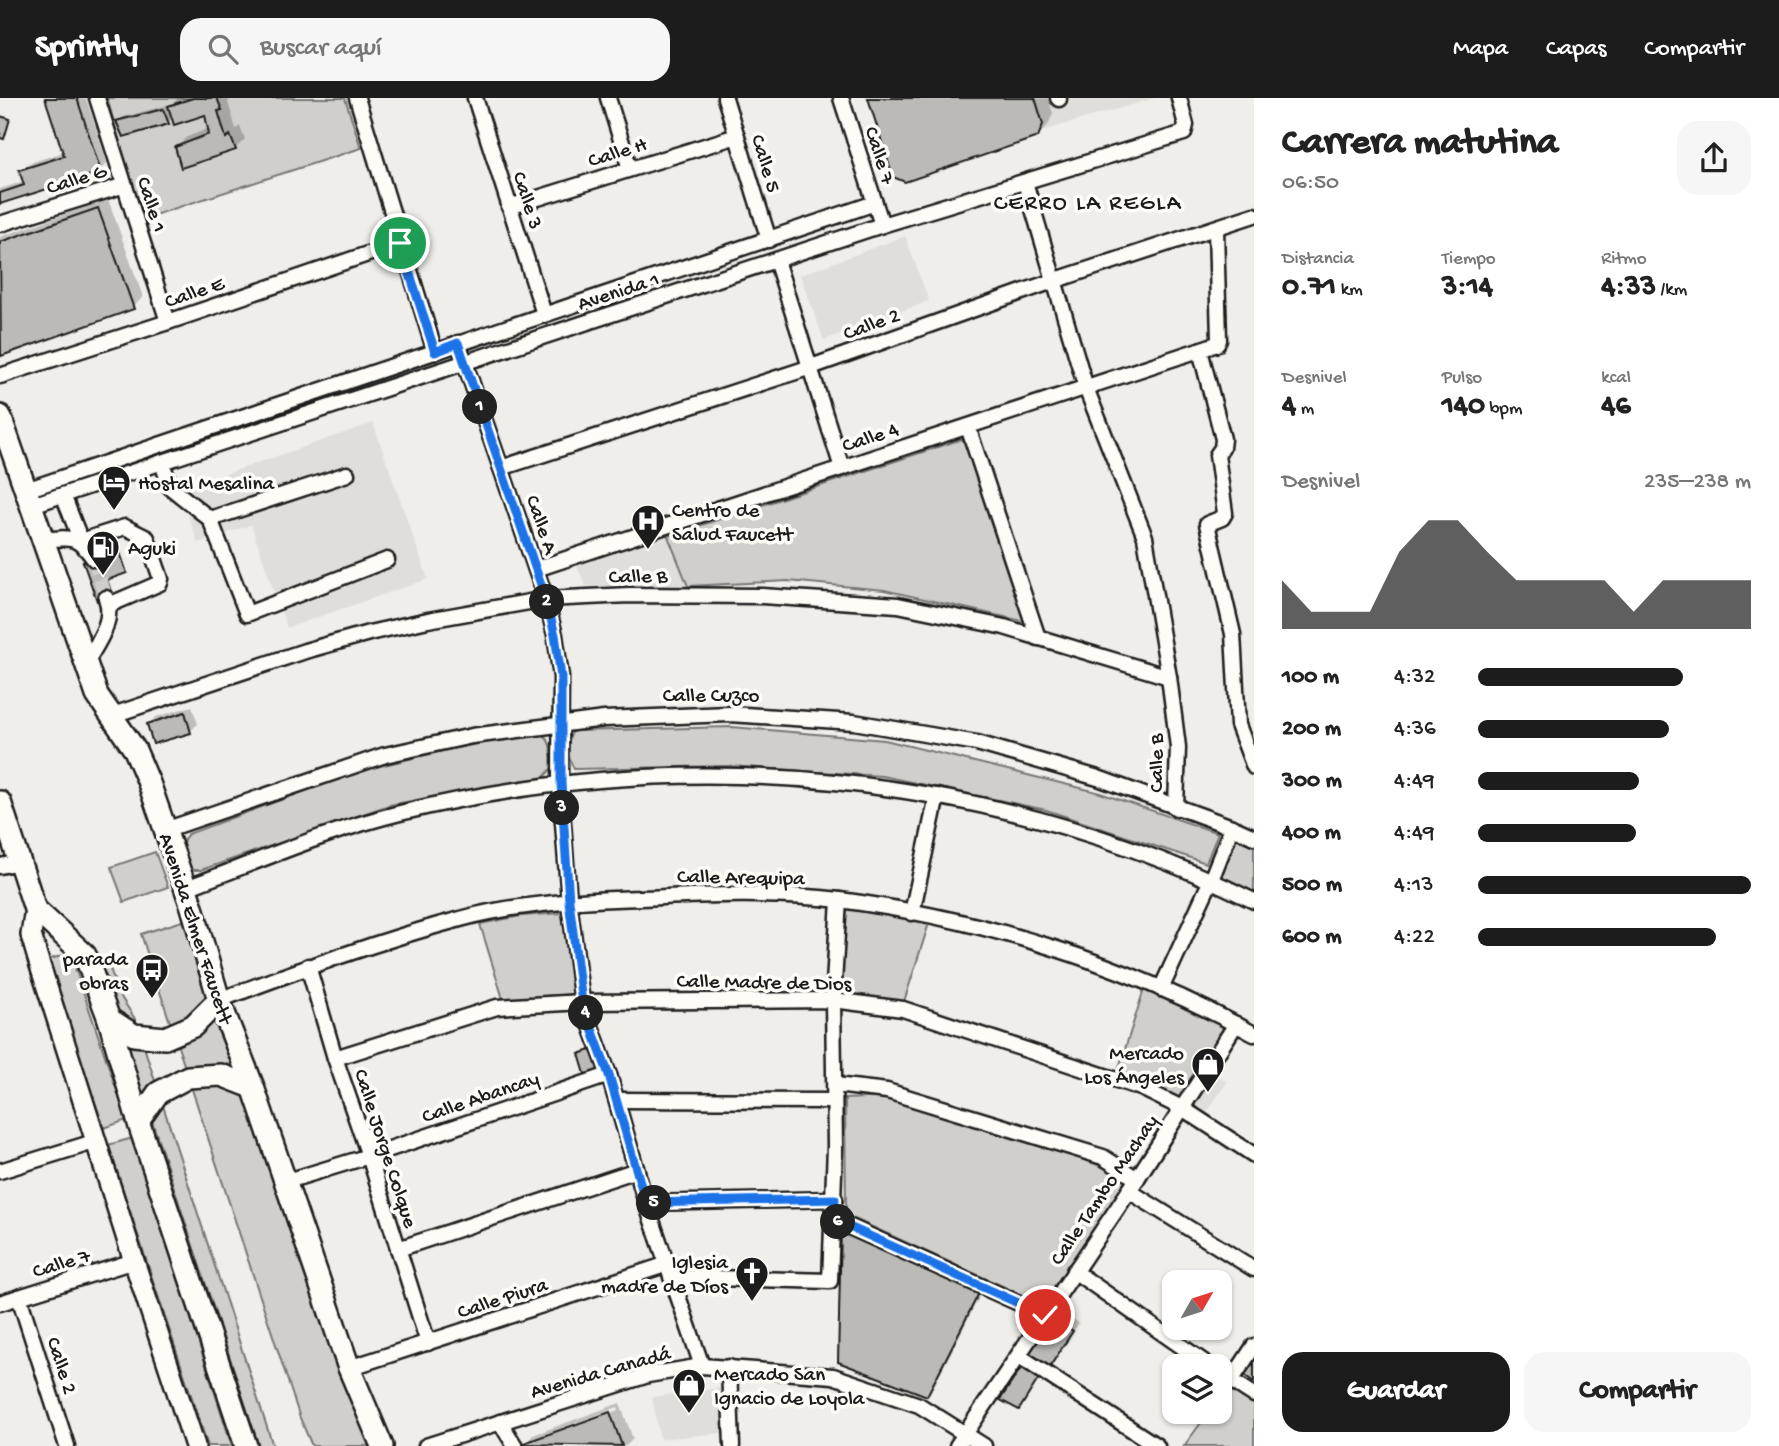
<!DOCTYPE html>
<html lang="es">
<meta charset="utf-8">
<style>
:root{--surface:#fff;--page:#f6f6f6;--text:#222;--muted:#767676;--accent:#1c1c1c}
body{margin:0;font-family:"Gochi Hand",sans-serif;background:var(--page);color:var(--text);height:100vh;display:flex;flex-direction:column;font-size:26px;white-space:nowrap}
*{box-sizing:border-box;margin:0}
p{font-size:23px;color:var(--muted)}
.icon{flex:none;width:38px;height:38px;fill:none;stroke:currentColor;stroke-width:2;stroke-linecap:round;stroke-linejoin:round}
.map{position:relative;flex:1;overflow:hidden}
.drawer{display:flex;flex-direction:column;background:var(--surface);width:525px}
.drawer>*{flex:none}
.needle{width:46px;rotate:51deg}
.fabs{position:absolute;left:1162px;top:1172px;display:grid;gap:14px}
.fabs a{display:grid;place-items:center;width:70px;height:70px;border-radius:14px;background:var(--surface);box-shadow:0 2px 5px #0004;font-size:35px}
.pin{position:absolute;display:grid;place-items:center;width:60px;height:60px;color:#fff;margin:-30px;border:4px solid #fff;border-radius:50%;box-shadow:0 2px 7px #0007}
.km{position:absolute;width:35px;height:35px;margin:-18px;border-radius:50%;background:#222;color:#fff;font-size:19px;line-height:35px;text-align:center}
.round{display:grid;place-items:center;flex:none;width:74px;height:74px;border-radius:21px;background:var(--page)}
.summary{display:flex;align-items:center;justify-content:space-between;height:119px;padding:0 28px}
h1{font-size:38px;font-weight:800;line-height:52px}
.metrics{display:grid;grid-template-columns:repeat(3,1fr);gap:10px;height:119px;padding:7px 28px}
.metrics div{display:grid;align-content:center}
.metrics b{font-size:30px;font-weight:800}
.metrics small{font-size:19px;font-weight:400}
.metrics p{font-size:19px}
.chart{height:196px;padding:14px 28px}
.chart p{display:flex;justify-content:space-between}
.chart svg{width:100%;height:126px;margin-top:7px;fill:var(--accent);opacity:.7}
.action{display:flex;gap:14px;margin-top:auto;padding:14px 28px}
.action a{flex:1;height:80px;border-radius:21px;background:var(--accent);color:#fff;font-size:28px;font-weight:800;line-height:80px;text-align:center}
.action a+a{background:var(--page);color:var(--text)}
ul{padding:0 28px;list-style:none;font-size:23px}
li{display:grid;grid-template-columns:112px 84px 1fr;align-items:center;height:52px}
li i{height:18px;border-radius:9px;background:var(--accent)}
header{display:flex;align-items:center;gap:42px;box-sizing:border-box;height:98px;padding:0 35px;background:var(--accent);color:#fff}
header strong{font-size:33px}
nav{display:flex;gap:38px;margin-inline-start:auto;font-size:24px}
.search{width:490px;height:63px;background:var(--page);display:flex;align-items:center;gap:18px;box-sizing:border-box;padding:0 24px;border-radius:21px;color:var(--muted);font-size:26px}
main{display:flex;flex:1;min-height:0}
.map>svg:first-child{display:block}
.built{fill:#e0deda}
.green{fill:#d0cfcc;stroke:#767674;stroke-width:2}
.shadow{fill:#0003;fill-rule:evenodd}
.building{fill:#bbbab6;stroke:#1c1c1c;stroke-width:2}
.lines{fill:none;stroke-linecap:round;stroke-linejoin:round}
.minor-tunnel{stroke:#d0cecb;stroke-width:14;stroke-dasharray:14 7;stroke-linecap:butt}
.minor-casing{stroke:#1c1c1c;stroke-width:19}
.major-casing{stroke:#1c1c1c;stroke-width:24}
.highway-casing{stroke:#1c1c1c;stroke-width:26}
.minor{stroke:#fdfcf7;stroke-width:14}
.major{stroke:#fdfcf7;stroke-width:19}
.highway{stroke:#fdfcf7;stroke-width:21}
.route-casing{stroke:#fff;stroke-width:14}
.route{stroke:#1a73e8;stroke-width:9}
.labels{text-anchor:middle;stroke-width:7;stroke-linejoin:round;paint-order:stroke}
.street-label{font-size:21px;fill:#1c1c1c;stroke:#fdfcf7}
.poi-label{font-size:21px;fill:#1c1c1c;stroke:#fdfcf7;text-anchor:start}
.neighbourhood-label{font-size:23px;letter-spacing:2px;fill:#1c1c1c;stroke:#fdfcf7}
</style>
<header>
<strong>Sprintly</strong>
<div class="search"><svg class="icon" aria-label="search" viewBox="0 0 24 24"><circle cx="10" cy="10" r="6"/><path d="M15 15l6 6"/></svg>Buscar aquí</div>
<nav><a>Mapa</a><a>Capas</a><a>Compartir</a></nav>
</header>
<main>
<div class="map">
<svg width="1254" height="1348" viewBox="0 0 1254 1348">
<rect width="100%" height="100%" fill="#f0eeea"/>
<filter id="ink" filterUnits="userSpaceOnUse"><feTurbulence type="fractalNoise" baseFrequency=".0143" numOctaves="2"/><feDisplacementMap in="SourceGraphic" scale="14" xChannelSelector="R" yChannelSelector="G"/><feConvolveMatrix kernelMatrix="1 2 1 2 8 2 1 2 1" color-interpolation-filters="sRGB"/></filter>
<g filter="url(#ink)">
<g class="built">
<polygon points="870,0 1155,0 896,76"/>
<polygon points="905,138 929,203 824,242 800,177"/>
<polygon points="373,325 428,481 287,530 251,427 198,445 179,392"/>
<polygon points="668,438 688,488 586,488 577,468"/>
<polygon points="1212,974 1227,984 1204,1019 1189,1007"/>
<polygon points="720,1290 724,1335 660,1341 652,1299"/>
</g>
<g class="green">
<polygon points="107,0 345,0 361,50 142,121"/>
<polygon points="965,340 1027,524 884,492 788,483 688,488 668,438"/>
<path d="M732 629 885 642 1097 694 1218 735 1206 765 1046 712 882 678 729 668 574 671C567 658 565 646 573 633Z"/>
<path d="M541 635C553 643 551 656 553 669L544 679 389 707 201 772H194C184 764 177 747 188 736L359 673 455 650Z"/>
<polygon points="1235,735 1254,745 1254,799 1218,780"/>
<polygon points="155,754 168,789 124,804 111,769"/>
<polygon points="837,804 931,819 901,913 834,909"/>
<polygon points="562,815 575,896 503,901 480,826 521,818"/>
<polygon points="192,820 378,1348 312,1348 300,1320 141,836"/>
<polygon points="70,855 127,1022 104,1030 45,863"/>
<polygon points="106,859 119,896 135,921 273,1348 259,1348 99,862"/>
<polygon points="1146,885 1231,927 1183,1006 1117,976"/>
<polygon points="887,999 1091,1064 1130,1081 1044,1207 846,1117 845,1001"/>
<polygon points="133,1040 232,1348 208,1348 108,1047"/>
<polygon points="1228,1288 1254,1304 1254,1348 1184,1348 1209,1314 1220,1314 1220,1299"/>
</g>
<g class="shadow">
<polygon points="47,0 86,0 107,65 100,72 0,105 0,91 25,83 21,73 29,65 64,54"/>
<polygon points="178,0 231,0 228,4 236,31 240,28 245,41 235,51 177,49 187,39 210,30 207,15 173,19 168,24 118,23 123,19 168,7 169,10"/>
<polygon points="869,0 1048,0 1053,15 1048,27 1038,38"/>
<polygon points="108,101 143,199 133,209 2,255 0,250 0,139"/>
<polygon points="121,452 127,472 108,480 113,494 111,496 87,463"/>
<polygon points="192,608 198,626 190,633 154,644 149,626 156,619"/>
<polygon points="850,1121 985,1187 934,1288 927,1296 843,1128"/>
<polygon points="1060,1213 1079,1225 1018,1310 1026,1265 1034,1258 1053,1220"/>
<path d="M620 1305 633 1341 626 1348 524 1347 533 1337ZM618 1309 619 1312 534 1344V1340Z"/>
</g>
<g class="building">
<polygon points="45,0 77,0 101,74 0,106 0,95 24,87 19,72 64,58"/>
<polygon points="193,0 217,0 222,12 218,13 226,40 230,37 236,52 181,70 175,49 209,36 205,17 174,27 168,8"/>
<polygon points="868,0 1035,0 1043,26 1038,39 905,84 893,79"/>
<polygon points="163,11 169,26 123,39 116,23"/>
<polygon points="0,18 10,21 4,41 0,40"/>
<polygon points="98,110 134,211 1,258 0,144"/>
<polygon points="119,452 127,475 107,482 112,497 97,503 83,464"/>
<polygon points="185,614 191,635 153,646 147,626"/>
<polygon points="597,950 605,973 586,979 579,956"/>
<polygon points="841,1128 979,1195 927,1298 838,1264"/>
<polygon points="1052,1219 1073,1233 1049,1270 1028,1255"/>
<polygon points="1254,1261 1254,1284 1244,1277"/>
<polygon points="1025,1264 1042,1275 1019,1312 1000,1302"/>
<polygon points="610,1314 622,1348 521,1346"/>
</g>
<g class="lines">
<polyline class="minor-tunnel" points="94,461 106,500"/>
<defs>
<g id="minor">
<polyline points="97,0 168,224"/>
<polyline points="357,0 435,254"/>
<polyline points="475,0 544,216"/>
<polyline points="608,0 630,71"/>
<polyline points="725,0 769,142"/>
<polyline points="841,0 882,127"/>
<polyline points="1058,0 1059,1"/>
<polyline points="1025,84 1086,290 1145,439 1169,579 1178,649 1176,710"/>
<polyline points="509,109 737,38"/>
<polyline points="0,126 125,87"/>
<polyline points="776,162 842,370"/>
<polyline points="458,245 546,501 555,537 561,579 560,685 569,803 582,904 609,977 646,1105 702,1268"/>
<polyline points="1200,252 1223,341 1222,350 1217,357 1225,415 1222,420 1207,426 1233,536 1238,627 1254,669"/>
<polyline points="0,278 168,224 400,145"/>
<polyline points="968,329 1038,540"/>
<polyline points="162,364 170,389 210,421 347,376"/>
<polyline points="501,370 811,269 1053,183 1254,117"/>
<polyline points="26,392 875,105"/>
<polyline points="63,397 81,443 125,429 147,440 161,481 160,485 109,507"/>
<polyline points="32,407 882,127 1184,35 1186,27 1179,0"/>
<polyline points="210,421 247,516 387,462"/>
<path d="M43 442C71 439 77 437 94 461"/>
<polyline points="536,471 1217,246 1219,242 1216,131"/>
<path d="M86 565C97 545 115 523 106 500"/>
<polyline points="113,617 305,553 369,535 428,522 546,501 629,497 762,498 898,507 1004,529 1169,579"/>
<polyline points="165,732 385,657 472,638 604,621 729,616 854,624 977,645 1098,680 1232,729 1254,739"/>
<polyline points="0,768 20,764"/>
<path d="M186 790C257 764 326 733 400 715 685 645 990 673 1254 803"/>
<polyline points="912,815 937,698"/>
<polyline points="308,868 335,960 369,1058 428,1245"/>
<polyline points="1161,891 1211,782 1232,729"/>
<path d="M219 902C299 872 381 842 464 820 521 805 582 802 641 800 707 797 774 794 840 802 984 821 1127 866 1254 936"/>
<polyline points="335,960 497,909 582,904 833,902 903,911 1141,990 1182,1010 1254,1057"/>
<polyline points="835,987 887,993 1103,1059 1137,1081"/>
<polyline points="617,1002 834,1003"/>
<polyline points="0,1073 97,1043"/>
<polyline points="284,1084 369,1058 609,977"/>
<polyline points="1129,1093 1254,1171"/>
<polyline points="646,1105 835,1101"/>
<polyline points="834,1122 1045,1217"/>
<polyline points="398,1151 637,1072"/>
<polyline points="1074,1173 1211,1269"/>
<polyline points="671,1179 830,1183 835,1048 833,902 839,802"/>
<polyline points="19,1199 67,1348"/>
<polyline points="0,1205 134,1163"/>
<polyline points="1019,1258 1157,1348"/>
<polyline points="729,1269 732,1348"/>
<polyline points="349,1270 668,1166"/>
<polyline points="1220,1275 1254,1297"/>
<polyline points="1231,1283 1254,1248"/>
<polyline points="500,1324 515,1348"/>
<polyline points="426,1348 648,1277 702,1268 833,1278 919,1307 984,1348"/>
<polyline points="957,1348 1129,1093 1236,926"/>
</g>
<polyline id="major" points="35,811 31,837 38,861 134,1163 195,1348"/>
<g id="highway">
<polyline points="0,318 97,597 135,652 149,685 192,809 219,902 253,989 349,1270 382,1348"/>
<polyline points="0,704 35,811 85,857 109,921 140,1029 246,1348"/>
<polyline points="109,921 134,937 165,940 193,928 219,902"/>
<polyline points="139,1022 158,995 188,979 221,977 252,989"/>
</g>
</defs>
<use href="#minor" class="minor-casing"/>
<use href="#major" class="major-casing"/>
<use href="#highway" class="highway-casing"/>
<use href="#minor" class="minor"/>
<use href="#major" class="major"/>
<use href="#highway" class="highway"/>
</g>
</g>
<g class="lines" filter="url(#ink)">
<defs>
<polyline id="route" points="400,145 435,254 458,245 546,501 555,537 561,579 561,685 569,803 582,904 609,977 646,1105 835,1101 834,1122 1045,1217"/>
</defs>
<use href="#route" class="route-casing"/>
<use href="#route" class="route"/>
</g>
<defs>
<symbol id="hotel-pin" viewBox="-11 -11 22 30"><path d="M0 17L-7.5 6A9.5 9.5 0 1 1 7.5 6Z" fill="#1c1c1c" stroke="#fdfcf7"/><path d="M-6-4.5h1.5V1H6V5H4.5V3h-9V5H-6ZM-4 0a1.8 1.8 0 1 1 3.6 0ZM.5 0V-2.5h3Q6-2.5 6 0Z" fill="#fff"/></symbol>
<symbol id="hospital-pin" viewBox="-11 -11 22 30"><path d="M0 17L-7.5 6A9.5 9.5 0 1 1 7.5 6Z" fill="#1c1c1c" stroke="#fdfcf7"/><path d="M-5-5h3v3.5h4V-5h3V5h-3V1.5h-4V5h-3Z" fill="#fff"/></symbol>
<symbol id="fuel-pin" viewBox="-11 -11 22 30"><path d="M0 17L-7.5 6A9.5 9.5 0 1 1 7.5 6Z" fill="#1c1c1c" stroke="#fdfcf7"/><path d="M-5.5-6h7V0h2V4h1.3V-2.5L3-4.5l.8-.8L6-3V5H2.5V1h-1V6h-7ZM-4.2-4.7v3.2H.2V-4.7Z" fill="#fff"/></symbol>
<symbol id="bus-pin" viewBox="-11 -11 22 30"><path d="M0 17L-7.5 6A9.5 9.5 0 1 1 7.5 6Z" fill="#1c1c1c" stroke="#fdfcf7"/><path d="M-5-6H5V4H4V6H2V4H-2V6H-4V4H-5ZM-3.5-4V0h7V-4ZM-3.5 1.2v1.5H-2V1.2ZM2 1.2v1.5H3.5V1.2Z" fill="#fff"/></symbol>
<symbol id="shop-pin" viewBox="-11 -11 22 30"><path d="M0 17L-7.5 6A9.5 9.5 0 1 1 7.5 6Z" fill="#1c1c1c" stroke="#fdfcf7"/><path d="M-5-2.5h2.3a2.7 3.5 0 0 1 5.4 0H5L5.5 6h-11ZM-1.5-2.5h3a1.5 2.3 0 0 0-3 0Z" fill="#fff"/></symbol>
<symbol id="church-pin" viewBox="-11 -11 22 30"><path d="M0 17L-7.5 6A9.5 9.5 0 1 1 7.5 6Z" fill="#1c1c1c" stroke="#fdfcf7"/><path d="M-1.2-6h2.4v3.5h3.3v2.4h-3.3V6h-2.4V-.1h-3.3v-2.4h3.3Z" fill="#fff"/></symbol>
</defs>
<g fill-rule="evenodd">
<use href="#hotel-pin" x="95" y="365" width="38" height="52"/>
<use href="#hospital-pin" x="629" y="404" width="38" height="52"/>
<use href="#fuel-pin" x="84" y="430" width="38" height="52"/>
<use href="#bus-pin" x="133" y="853" width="38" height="52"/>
<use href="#shop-pin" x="1189" y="947" width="38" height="52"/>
<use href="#church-pin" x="733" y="1156" width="38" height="52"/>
<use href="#shop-pin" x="670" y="1268" width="38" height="52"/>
</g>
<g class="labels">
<g class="street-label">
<text transform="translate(617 53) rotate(-17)" y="7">Calle H</text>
<text transform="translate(881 57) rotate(72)" y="7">Calle 7</text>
<text transform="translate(767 65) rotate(73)" y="7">Calle 5</text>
<text transform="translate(76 80) rotate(-17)" y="7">Calle G</text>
<text transform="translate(529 102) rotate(72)" y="7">Calle 3</text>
<text transform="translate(153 106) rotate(72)" y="7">Calle 1</text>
<text transform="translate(618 192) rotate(-18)" y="7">Avenida 1</text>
<text transform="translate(194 193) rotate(-19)" y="7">Calle E</text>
<text transform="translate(871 225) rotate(-20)" y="7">Calle 2</text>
<text transform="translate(870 338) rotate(-18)" y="7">Calle 4</text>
<text transform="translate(543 426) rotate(71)" y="7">Calle A</text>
<text transform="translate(638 477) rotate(-1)" y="7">Calle B</text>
<text x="711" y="603">Calle Cuzco</text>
<text transform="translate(1155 665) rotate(-90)" y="7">Calle B</text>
<text transform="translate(741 778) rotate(1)" y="7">Calle Arequipa</text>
<text transform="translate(197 830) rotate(72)" y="7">Avenida Elmer Faucett</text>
<text transform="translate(764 883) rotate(1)" y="7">Calle Madre de Dios</text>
<text transform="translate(480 998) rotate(-19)" y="7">Calle Abancay</text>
<text transform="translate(387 1050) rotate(72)" y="7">Calle Jorge Colque</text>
<text transform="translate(1103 1091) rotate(-56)" y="7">Calle Tambo Machay</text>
<text transform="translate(61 1164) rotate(-17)" y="7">Calle 7</text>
<text transform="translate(502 1199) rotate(-18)" y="7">Calle Piura</text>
<text transform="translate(63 1267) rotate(72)" y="7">Calle 2</text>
<text transform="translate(600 1273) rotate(-16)" y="7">Avenida Canadá</text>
</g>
<g class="poi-label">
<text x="138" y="391">Hostal Mesalina</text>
<text x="672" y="418">Centro de<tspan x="672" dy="24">Salud Faucett</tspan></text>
<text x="128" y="456">Aguki</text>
<text x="128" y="867" text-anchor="end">parada<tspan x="128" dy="24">obras</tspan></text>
<text x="1184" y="961" text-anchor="end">Mercado<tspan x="1184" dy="24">Los Ángeles</tspan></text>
<text x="728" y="1170" text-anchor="end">Iglesia<tspan x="728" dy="24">madre de Díos</tspan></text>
<text x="714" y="1282">Mercado San<tspan x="714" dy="24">Ignacio de Loyola</tspan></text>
</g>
<g class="neighbourhood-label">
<text x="1088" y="111">CERRO LA REGLA</text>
</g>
</g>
</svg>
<div class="fabs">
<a><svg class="needle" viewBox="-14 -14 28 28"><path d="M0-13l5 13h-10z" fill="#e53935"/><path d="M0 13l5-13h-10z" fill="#767676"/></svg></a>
<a><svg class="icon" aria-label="layers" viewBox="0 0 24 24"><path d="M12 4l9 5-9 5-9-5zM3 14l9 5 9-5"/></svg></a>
</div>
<div class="pin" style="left:400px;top:145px;background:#1e9e55"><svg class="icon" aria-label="arrive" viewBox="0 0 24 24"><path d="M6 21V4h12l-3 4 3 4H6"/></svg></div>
<div class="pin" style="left:1045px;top:1217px;background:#d93025"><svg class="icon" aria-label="check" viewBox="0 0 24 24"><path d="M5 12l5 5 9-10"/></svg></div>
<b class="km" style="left:480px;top:309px">1</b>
<b class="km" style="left:547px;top:504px">2</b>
<b class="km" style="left:562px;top:710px">3</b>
<b class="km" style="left:586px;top:915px">4</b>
<b class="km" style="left:654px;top:1105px">5</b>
<b class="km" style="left:838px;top:1124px">6</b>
</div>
<section class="drawer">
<div class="summary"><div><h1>Carrera matutina</h1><p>06:50</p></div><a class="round"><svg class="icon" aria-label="share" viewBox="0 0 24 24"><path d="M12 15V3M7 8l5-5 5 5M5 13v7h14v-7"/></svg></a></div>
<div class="metrics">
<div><p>Distancia</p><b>0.71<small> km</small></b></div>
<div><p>Tiempo</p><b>3:14</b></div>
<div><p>Ritmo</p><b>4:33<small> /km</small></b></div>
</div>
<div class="metrics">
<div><p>Desnivel</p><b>4<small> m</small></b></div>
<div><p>Pulso</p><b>140<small> bpm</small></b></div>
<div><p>kcal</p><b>46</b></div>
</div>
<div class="chart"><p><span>Desnivel</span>235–238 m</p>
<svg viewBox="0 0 160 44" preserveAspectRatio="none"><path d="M0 44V27L10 38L20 38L30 38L40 17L50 6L60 6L70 17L80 27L90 27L100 27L110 27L120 38L130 27L140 27L150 27L160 27V44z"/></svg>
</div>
<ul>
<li><b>100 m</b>4:32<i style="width:75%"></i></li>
<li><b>200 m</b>4:36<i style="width:70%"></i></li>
<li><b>300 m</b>4:49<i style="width:59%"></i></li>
<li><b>400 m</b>4:49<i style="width:58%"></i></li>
<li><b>500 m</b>4:13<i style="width:100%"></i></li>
<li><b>600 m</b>4:22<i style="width:87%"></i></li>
</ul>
<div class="action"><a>Guardar</a><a>Compartir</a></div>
</section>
</main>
